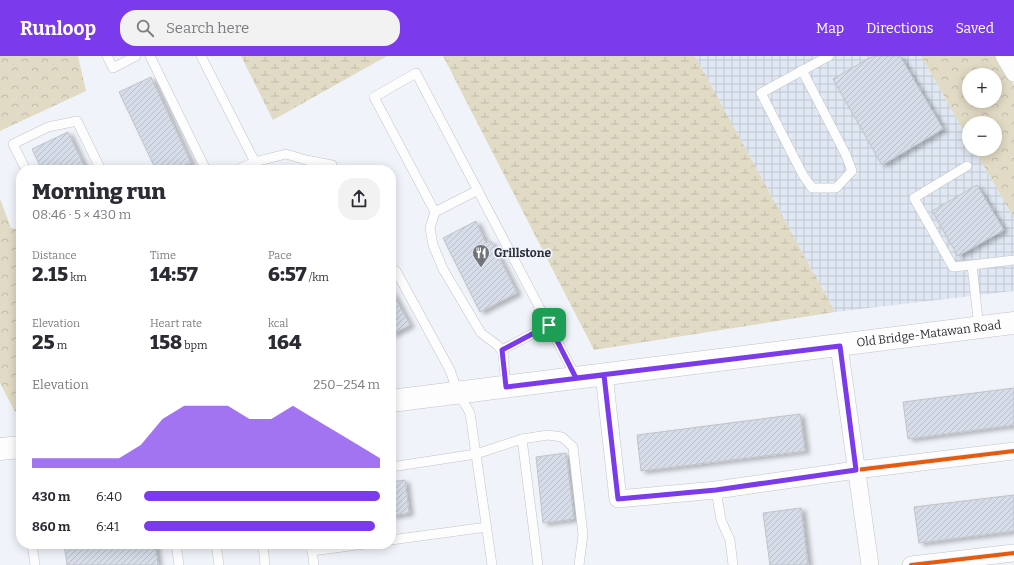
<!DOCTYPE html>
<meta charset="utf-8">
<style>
:root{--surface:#fff;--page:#f2f2f3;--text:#2b2b33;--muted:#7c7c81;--accent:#7c3aed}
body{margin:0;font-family:Bitter,serif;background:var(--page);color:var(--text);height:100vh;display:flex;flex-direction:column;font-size:15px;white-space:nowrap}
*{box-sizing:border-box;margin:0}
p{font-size:13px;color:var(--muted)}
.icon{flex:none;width:22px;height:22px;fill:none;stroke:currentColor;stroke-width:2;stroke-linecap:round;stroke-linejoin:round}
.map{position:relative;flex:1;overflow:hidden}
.side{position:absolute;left:16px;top:109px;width:380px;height:384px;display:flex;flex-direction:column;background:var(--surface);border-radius:16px;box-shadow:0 2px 10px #0003}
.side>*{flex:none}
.controls{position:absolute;left:962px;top:12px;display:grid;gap:8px}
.controls a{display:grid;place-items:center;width:40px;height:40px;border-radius:50%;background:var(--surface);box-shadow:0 2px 10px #0003;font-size:20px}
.pin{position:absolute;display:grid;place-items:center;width:34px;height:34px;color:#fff;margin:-17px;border-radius:8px;box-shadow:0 2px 6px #0006}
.round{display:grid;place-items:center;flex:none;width:42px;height:42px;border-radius:16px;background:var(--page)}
.head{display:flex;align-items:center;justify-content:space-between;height:68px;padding:0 16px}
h1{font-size:22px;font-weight:800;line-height:30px}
.figures{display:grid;grid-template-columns:repeat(3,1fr);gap:6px;height:68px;padding:4px 16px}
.figures div{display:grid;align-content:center}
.figures b{font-size:20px;font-weight:800}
.figures small{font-size:11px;font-weight:400}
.figures p{font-size:11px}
.chart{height:112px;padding:8px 16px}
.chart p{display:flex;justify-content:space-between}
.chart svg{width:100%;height:72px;margin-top:4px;fill:var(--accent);opacity:.7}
ul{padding:0 16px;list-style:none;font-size:13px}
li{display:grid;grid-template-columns:64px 48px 1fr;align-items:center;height:30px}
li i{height:10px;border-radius:5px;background:var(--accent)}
header{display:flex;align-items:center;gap:24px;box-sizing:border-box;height:56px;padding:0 20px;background:var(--accent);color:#fff}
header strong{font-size:19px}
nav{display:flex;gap:22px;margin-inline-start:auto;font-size:14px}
.search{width:280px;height:36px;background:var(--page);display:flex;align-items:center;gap:10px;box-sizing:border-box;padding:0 14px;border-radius:16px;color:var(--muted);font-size:15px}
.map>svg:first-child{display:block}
.industrial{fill:url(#industrial-grid)}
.forest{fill:url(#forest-crowns);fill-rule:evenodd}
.wetland{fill:url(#wetland-marsh)}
.building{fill:url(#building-hatch);stroke:#c0c3c8;filter:url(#shadow)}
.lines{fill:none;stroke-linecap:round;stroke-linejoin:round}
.service-casing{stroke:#c0c4c8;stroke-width:10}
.minor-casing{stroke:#c0c4c8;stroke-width:18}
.secondary-casing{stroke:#c0c4c8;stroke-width:23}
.service{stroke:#fdfdfe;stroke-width:9}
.minor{stroke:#fdfdfe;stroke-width:17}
.secondary{stroke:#fdfdfe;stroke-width:22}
.cycleway-casing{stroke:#ecf3fe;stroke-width:6}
.cycleway{stroke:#e8590c;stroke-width:4}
.route-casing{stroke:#fff;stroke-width:8}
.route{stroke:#7c3aed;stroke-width:5}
.labels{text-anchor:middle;stroke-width:3.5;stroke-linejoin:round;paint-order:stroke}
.poi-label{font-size:12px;font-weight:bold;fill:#2d2f33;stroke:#ecf3fe;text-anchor:start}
.street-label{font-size:12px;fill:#2d2f33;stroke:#ecf3fe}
</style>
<header>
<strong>Runloop</strong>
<div class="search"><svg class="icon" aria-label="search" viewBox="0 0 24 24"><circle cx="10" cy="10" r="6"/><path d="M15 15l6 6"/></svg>Search here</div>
<nav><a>Map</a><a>Directions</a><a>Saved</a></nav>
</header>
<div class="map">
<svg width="1014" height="509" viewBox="0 0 1014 509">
<defs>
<pattern id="industrial-grid" width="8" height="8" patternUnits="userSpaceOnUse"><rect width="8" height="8" fill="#e0e8f3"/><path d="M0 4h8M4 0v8" fill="none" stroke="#c0c7d1"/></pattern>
<pattern id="forest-crowns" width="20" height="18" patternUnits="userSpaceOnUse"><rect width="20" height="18" fill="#e1dac4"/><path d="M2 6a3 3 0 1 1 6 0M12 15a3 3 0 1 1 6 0" fill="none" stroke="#c1bba9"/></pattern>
<pattern id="wetland-marsh" width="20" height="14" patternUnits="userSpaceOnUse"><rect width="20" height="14" fill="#e1dac4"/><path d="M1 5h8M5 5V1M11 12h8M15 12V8" fill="none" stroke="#c1bba9"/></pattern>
<pattern id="building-hatch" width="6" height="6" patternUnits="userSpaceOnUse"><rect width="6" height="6" fill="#d7dde8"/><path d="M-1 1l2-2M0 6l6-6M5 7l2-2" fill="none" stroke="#b9bec7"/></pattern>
<filter id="shadow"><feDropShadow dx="4.5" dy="2.5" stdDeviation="2" flood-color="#0004"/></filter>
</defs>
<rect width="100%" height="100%" fill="#f0f4fa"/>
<polygon class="industrial" points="695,0 921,0 969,84 969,93 974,93 1014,162 1014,235 835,256"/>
<g class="forest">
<polygon points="0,0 78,0 86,35 0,75"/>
<path d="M921 0H997L1014 29V162L974 93H995V67H969V84ZM969 19H995V45H969Z"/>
<polygon points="0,143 11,172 21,174 21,355 15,356 0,327"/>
</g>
<g class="wetland">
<polygon points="241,0 387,0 273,64"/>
<polygon points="443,0 695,0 835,256 594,294"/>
</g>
<g class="building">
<polygon points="873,0 900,0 943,73 882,109 833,23"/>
<polygon points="151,21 191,107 175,114 156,114 119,36"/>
<polygon points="68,76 86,114 42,114 32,93"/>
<polygon points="977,129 1004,174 958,200 932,155"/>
<polygon points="476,165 486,187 491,185 517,237 480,256 443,182"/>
<polygon points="391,234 410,269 391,279"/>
<polygon points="1014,332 1014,369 908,383 903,346"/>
<polygon points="800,358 805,395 641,415 637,379"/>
<polygon points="566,397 574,463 543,467 536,401"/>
<polygon points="405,424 409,457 391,460 391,426"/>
<polygon points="1014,439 1014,475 919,487 914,451"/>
<polygon points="801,452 808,509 770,509 763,457"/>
<polygon points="64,488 155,488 158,509 67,509"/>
</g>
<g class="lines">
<defs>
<g id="service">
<polyline points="107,0 113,12 136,0"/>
<polyline points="150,0 206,114"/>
<polyline points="201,0 259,114"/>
<polyline points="802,14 846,99 852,115 836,132 812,132 803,119 761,37 829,0"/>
<polyline points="967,110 914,142 953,211 972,209 979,272"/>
<polyline points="26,114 13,88 48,71 77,65 101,114"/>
<polyline points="236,114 255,106 286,98 306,104 332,109 332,114"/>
<polyline points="435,156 478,134"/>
<polyline points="972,209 1014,204"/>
<polyline points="391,214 396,215 450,314 458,337 470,357 492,509"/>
<polyline points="502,294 549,269"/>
<polyline points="506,331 503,296 497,289 481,277 443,213 433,189 430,172 435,156 374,41 416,17 576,321"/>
<polyline points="522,383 538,509"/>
<polyline points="391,411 476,398 522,383 548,379 562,381 573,391 583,479 579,509"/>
<polyline points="716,434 721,464 730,484 733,509"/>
<polyline points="391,484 487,471"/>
<polyline points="32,488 35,509"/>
<polyline points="176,488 179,509"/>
<polyline points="216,488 219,509"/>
<polyline points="263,488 265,509"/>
<polyline points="311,488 314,509"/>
<polyline points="312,495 365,488"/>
</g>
<g id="minor">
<polyline points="1004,0 1014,17"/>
<polyline points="839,290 870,509"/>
<polyline points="604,319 618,443 716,434 856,414 1014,395"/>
<polyline points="911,509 1014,497"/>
</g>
<g id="secondary">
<path id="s1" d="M391 345 1014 267"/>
<polyline points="0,393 21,391"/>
</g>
</defs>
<use href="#service" class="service-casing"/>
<use href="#minor" class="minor-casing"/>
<use href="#secondary" class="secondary-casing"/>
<use href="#service" class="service"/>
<use href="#minor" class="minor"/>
<use href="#secondary" class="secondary"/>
<defs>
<g id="cycleway">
<polyline points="604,319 618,443 716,434 856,414 1014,395"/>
<polyline points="911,509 1014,497"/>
</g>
</defs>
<use href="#cycleway" class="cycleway-casing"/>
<use href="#cycleway" class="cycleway"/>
</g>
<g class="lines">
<defs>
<polyline id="route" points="549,269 502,294 506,331 604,319 618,443 716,434 856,414 840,290 576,322 549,269"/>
</defs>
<use href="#route" class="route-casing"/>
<use href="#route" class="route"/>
</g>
<defs>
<symbol id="restaurant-pin" viewBox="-11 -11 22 30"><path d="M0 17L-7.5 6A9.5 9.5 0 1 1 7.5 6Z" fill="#717479" stroke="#ecf3fe"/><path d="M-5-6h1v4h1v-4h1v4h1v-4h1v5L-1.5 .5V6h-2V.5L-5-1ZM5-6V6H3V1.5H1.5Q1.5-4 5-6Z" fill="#fff"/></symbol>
</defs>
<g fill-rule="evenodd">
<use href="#restaurant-pin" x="471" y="187" width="20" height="27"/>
</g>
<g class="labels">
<g class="poi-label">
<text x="494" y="201">Grillstone</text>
</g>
<g class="street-label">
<text dy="4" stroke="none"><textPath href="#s1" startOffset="542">Old Bridge-Matawan Road</textPath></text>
</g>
</g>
</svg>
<div class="controls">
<a>+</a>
<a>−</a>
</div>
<div class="pin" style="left:549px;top:269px;background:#1e9e55"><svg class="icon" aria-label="arrive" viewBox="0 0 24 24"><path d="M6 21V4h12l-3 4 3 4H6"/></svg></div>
<section class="side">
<div class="head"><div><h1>Morning run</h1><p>08:46 · 5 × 430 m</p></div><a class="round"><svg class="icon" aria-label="share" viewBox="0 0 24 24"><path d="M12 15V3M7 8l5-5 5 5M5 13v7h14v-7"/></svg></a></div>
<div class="figures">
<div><p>Distance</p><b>2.15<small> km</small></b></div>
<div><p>Time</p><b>14:57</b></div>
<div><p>Pace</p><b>6:57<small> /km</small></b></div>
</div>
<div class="figures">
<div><p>Elevation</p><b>25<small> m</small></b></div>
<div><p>Heart rate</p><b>158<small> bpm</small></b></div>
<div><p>kcal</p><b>164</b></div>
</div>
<div class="chart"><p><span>Elevation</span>250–254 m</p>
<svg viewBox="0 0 160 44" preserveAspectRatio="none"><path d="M0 44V38L10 38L20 38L30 38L40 38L50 30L60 14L70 6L80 6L90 6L100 14L110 14L120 6L130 14L140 22L150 30L160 38V44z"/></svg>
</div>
<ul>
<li><b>430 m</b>6:40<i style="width:100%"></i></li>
<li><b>860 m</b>6:41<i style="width:98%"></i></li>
</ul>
</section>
</div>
